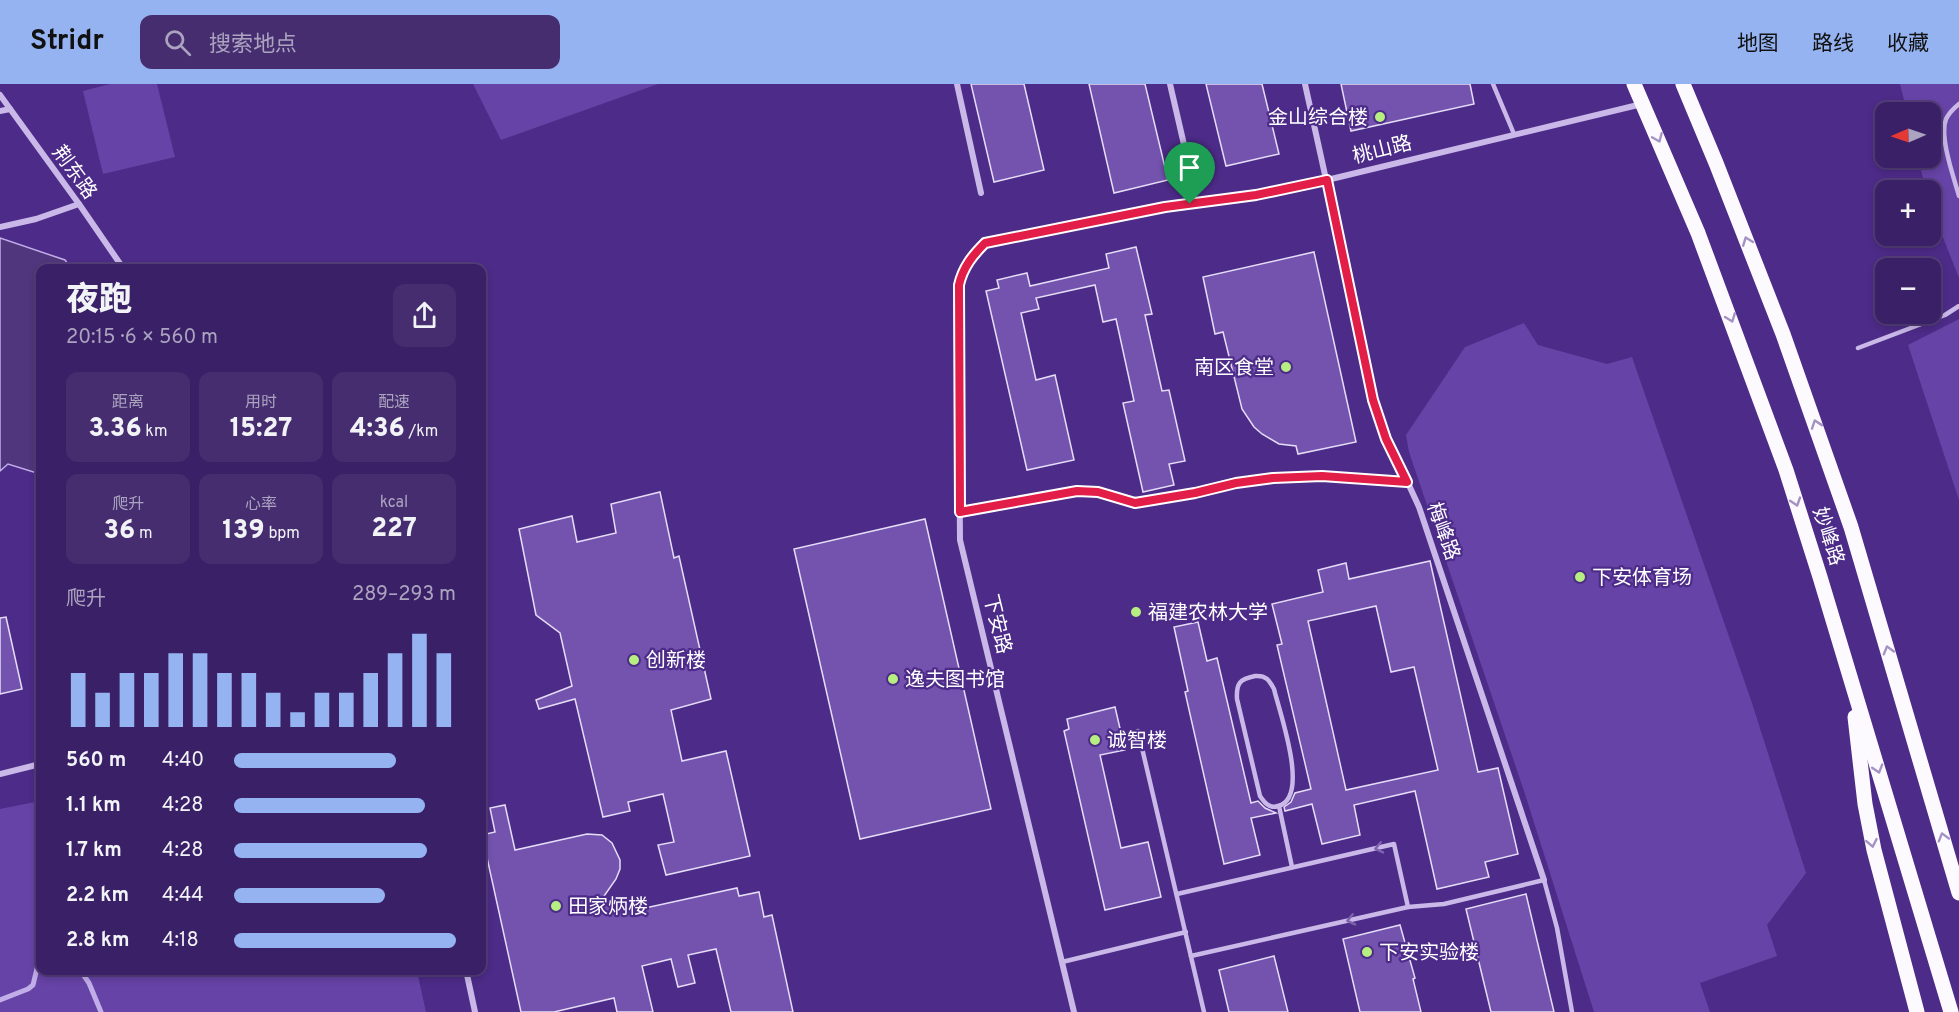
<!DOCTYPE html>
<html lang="zh">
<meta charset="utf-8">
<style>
:root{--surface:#3a2066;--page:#452d6f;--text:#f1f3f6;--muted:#aba3bf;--line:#543e7a;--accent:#95b2f1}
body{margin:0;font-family:Overpass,"Noto Sans SC",sans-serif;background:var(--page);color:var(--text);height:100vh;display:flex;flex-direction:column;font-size:22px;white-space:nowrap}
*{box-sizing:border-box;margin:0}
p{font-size:20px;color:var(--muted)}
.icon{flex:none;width:33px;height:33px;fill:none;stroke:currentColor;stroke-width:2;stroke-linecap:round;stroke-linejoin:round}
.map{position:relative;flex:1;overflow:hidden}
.drawer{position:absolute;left:36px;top:180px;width:450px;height:711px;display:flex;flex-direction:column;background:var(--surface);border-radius:12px;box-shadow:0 3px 9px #0003,0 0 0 2px var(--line)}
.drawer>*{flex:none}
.needle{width:39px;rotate:268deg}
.fabs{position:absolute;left:1875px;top:18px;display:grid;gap:12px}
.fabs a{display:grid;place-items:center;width:66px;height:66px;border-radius:12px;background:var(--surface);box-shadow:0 3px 9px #0003,0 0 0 2px var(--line);font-size:30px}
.pin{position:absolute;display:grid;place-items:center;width:51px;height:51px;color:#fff;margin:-62px -26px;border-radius:50% 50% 50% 0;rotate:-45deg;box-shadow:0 0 6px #0007}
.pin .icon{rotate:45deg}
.round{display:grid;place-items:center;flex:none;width:63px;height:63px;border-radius:12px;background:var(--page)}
.headline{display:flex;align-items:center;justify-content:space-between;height:102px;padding:0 30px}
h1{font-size:33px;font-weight:800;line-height:45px}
.stats{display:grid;grid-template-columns:repeat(3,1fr);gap:9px;height:102px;padding:6px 30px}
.stats div{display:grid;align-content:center;border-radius:12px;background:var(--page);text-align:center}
.stats b{font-size:26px;font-weight:800}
.stats small{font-size:16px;font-weight:400}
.stats p{font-size:16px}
.chart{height:168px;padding:12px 30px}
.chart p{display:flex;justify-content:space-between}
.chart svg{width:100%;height:108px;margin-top:6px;stroke:var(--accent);stroke-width:6}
ul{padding:0 30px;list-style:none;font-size:20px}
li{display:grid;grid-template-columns:96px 72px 1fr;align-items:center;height:45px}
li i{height:15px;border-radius:8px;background:var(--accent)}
header{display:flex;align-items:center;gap:36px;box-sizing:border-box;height:84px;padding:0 30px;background:var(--accent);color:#111}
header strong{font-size:28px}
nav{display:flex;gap:33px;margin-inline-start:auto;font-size:21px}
.search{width:420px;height:54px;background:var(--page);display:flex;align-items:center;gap:15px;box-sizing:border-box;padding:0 21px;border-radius:12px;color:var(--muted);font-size:22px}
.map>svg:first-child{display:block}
.green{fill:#6643a6}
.water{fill:#50367c;stroke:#c1ade8;stroke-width:1.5}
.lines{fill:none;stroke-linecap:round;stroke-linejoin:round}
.stream{stroke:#c1ade8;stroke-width:5}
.building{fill:#7453af;stroke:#e5dcf7;stroke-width:1.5;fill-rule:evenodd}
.lane{stroke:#c9b8e8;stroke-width:4.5}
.street{stroke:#c9b8e8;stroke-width:6}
.primary{stroke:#fcfafe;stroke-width:15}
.oneway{stroke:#a492c3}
.oneway2{stroke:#7f63ae}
.route-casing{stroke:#fff;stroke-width:12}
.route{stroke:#e11d48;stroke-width:8}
.poi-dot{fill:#b6ee81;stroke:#4d2b88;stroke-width:2}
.labels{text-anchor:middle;stroke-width:4.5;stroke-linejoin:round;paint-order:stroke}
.poi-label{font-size:20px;fill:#fff;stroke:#4d2b88;text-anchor:start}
.street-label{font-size:20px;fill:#fff;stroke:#4d2b88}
</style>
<header>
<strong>Stridr</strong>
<div class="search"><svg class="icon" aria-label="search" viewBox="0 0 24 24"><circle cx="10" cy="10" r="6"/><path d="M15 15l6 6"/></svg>搜索地点</div>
<nav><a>地图</a><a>路线</a><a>收藏</a></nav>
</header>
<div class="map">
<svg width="1959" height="928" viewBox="0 0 1959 928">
<rect width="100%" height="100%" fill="#4d2b88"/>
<g class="green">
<polygon points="110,0 157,0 175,73 103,90 83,7"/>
<polygon points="473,0 658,0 501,56"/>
<polygon points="1900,0 1959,0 1959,194 1931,123 1930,106 1926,106 1918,74 1930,74 1930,28 1907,28"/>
<polygon points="1959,235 1959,416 1908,261"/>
<polygon points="1524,239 1538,261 1607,280 1632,273 1752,619 1806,789 1767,841 1777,872 1700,899 1710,928 1594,928 1524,707 1409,368 1406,351 1465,263"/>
<polygon points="40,717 40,886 417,887 426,928 0,928 0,725"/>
</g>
<polygon class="water" points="0,154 65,176 71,184 40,184 40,390 8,380 0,387"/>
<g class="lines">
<g class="stream">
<polyline points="80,886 89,899 101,928"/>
<polyline points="0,916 28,905 33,901 40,872"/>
</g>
</g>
<g class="building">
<polygon points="971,0 1024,0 1044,86 994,98"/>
<polygon points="1089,0 1145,0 1168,96 1114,109"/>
<polygon points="1206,0 1262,0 1279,70 1226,82"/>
<polygon points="1341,0 1470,0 1474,20 1351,47"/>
<polygon points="1136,163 1152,230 1145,231 1162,307 1169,306 1185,377 1169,380 1174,401 1143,408 1123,319 1134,317 1116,235 1103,238 1095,201 1036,214 1039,225 1021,229 1036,296 1055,291 1074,376 1027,386 986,207 999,204 997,196 1027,189 1030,202 1109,184 1106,170"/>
<polygon points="1314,168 1356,358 1298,370 1296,362 1279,360 1262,350 1254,343 1242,325 1223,248 1215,250 1203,193"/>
<polygon points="660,408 674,474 679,472 711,615 671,626 682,677 726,667 750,772 666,791 658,761 674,758 663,710 628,718 630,727 603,733 575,615 539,625 536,616 572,602 560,549 536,531 519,445 572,432 577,458 616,449 611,420"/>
<polygon points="925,435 991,725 860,755 794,465"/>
<path d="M1430 477 1478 688 1498 684 1518 770 1485 778 1489 793 1437 805 1415 707 1354 721 1360 751 1322 760 1312 720 1285 727 1284 723 1291 718 1295 709 1311 705 1277 561 1282 560 1272 520 1323 508 1318 486 1346 479 1349 495ZM1376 522 1391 588 1414 583 1438 686 1346 706 1308 537Z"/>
<polygon points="6,533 22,605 0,610 0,534"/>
<polygon points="1198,538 1207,577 1217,574 1251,719 1258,717 1265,724 1276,729 1251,734 1260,771 1224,780 1185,608 1188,607 1174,543"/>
<polygon points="1115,623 1125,666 1100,671 1121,764 1148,758 1161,813 1105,826 1064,647 1069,645 1067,635"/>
<polygon points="505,721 515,766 587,750 602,751 612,759 620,776 620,785 616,795 602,815 627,828 737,804 739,812 759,808 764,833 772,831 793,928 731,928 716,865 688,871 695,899 678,903 671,875 642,882 653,928 617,928 614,914 554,928 521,928 482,751 495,748 490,724"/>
<polygon points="1526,810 1554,928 1491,928 1466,825"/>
<polygon points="1400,841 1415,894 1413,895 1421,928 1360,928 1343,855"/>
<polygon points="1274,872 1288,928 1229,928 1219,886"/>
</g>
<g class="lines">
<g class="lane">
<polyline points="1493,0 1514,50"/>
<path d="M1959 20C1954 24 1949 29 1946 35 1939 53 1954 94 1959 112"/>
<polyline points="1858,264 1945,231 1959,222"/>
<path d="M1255 592C1266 591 1269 596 1274 605 1279 627 1311 714 1278 722 1269 725 1264 718 1260 712L1237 615C1236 599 1240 595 1255 592Z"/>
<polyline points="1138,647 1204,928"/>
<polyline points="1279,722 1292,783"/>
<polyline points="1177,810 1394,760 1408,823"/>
<polyline points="1191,872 1408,823 1444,820 1544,796 1557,844 1572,928"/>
<polyline points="1062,878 1186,848"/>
</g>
<g class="street">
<polyline points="957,0 981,109"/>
<polyline points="1170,0 1185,65"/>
<polyline points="1305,0 1379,336 1419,423 1544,796"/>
<polyline points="0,11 79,120 123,184"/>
<polyline points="0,27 10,25"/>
<polyline points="0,143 36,135 79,120"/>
<path d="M960 428 1077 407 1098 408 1135 419H1146C1182 412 1218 400 1255 396 1306 390 1356 394 1407 398"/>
<polyline points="0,690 40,680"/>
<polyline points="466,886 475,928"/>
<path d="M1074 928 960 456 958 213C959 190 969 175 985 159L1165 124 1256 111 1327 96 1642 20"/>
</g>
<g class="primary">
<polyline points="1634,0 1698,149 1786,386 1820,493 1951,928"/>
<polyline points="1683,0 1716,79 1783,250 1851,443 1959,809"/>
<polyline points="1855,633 1865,720 1874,766 1917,928"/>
</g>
</g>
<defs><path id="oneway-chevron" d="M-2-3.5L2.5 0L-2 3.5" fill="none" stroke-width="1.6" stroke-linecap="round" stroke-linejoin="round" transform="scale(1.5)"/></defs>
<g class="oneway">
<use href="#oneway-chevron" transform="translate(1658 54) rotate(67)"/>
<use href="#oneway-chevron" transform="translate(1747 157) rotate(-111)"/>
<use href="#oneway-chevron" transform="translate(1731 234) rotate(69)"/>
<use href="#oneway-chevron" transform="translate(1816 340) rotate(-109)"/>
<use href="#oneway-chevron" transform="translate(1796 418) rotate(72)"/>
<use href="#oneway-chevron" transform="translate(1888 566) rotate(-106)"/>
<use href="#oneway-chevron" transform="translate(1878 685) rotate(73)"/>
<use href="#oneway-chevron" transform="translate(1943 753) rotate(-106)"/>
<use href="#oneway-chevron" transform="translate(1872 759) rotate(79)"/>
</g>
<g class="oneway2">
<use href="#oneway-chevron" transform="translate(1379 764) rotate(167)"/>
<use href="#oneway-chevron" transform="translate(1351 836) rotate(167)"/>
</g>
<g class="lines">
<defs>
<path id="route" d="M1327 96 1373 316 1386 355 1407 398 1322 392 1273 394 1236 399 1195 409 1135 419 1098 408 1077 407 960 428 959 201C963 183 973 171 985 159L1165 123 1256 111Z"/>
</defs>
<use href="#route" class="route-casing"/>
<use href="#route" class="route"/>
</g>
<g class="poi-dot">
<circle cx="1380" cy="33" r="6"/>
<circle cx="1286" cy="283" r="6"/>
<circle cx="1580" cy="493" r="6"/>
<circle cx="1136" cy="528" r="6"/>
<circle cx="634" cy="576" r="6"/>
<circle cx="893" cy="595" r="6"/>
<circle cx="1095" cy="656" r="6"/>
<circle cx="556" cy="822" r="6"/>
<circle cx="1367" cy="868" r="6"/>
</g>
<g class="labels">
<g class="poi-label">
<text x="1368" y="40" text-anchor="end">金山综合楼</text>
<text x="1274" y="290" text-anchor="end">南区食堂</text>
<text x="1592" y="500">下安体育场</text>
<text x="1148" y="535">福建农林大学</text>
<text x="646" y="583">创新楼</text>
<text x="905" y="602">逸夫图书馆</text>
<text x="1107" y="663">诚智楼</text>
<text x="568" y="829">田家炳楼</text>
<text x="1379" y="875">下安实验楼</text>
</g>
<g class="street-label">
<text transform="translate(1382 65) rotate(-14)" y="7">桃山路</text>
<text transform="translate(75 88) rotate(54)" y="7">荆东路</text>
<text transform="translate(1444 447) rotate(70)" y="7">梅峰路</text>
<text transform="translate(1829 452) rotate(72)" y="7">妙峰路</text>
<text transform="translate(998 540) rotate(76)" y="7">下安路</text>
</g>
</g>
</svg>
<div class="fabs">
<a><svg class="needle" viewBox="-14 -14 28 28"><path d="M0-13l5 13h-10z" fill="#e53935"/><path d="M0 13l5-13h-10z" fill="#aba3bf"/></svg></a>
<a>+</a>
<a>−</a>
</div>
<div class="pin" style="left:1190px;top:120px;background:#1e9e55"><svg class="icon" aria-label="arrive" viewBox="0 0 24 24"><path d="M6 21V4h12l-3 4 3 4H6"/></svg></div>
<section class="drawer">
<div class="headline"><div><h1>夜跑</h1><p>20:15 · 6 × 560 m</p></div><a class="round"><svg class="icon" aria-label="share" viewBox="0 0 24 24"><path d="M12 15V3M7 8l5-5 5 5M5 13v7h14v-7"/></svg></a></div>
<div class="stats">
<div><p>距离</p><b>3.36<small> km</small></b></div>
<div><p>用时</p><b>15:27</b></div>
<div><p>配速</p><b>4:36<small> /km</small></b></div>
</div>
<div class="stats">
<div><p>爬升</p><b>36<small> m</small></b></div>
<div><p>心率</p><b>139<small> bpm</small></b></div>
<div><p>kcal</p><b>227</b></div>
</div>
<div class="chart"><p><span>爬升</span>289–293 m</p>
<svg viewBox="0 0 160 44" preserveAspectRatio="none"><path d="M5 44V22M15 44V30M25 44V22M35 44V22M45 44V14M55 44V14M65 44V22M75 44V22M85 44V30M95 44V38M105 44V30M115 44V30M125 44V22M135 44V14M145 44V6M155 44V14"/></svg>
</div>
<ul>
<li><b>560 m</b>4:40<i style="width:73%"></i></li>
<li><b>1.1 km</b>4:28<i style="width:86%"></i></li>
<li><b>1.7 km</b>4:28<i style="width:87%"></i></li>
<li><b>2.2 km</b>4:44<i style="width:68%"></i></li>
<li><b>2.8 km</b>4:18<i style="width:100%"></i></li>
</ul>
</section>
</div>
